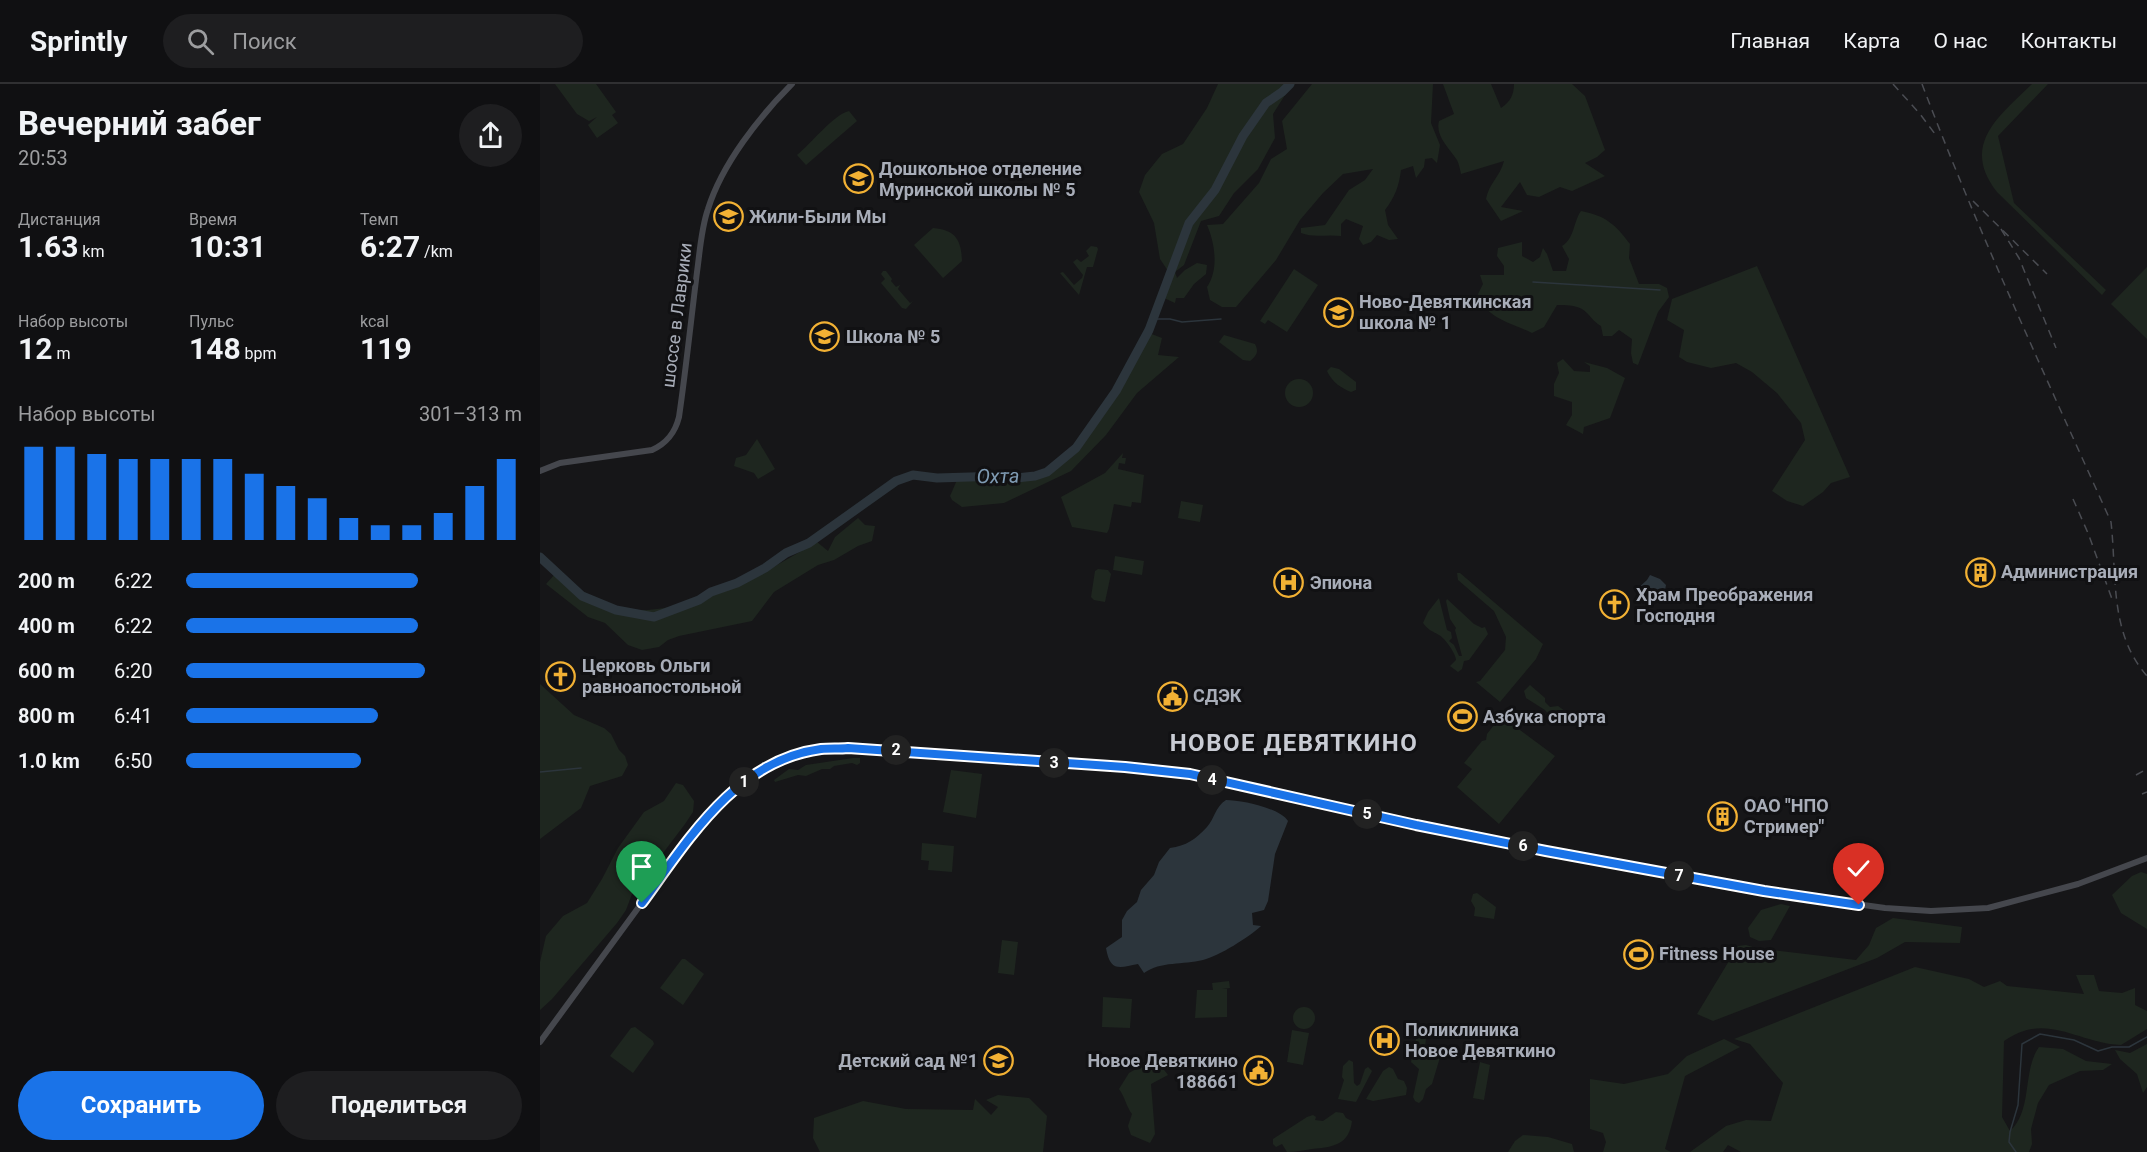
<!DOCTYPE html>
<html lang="ru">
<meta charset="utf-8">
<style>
:root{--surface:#101012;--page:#1e1e20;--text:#f1f3f6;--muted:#9c9d9f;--line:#303032;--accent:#1a73e8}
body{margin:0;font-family:Roboto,sans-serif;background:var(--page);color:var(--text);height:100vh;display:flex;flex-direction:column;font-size:22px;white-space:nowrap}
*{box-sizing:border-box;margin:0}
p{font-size:20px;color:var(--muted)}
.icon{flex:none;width:33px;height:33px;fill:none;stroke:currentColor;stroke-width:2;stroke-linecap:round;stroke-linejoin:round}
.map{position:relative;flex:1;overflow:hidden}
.side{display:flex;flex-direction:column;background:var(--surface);width:540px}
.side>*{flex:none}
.pin{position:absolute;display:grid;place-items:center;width:51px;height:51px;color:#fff;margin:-62px -26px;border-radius:50% 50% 50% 0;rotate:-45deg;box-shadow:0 0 6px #0007}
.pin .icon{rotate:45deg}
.km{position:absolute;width:30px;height:30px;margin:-15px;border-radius:50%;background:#222;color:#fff;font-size:16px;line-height:30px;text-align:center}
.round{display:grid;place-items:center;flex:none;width:63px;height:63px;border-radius:32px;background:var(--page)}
.headline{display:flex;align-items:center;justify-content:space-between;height:102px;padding:0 18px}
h1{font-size:33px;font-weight:700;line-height:45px}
.metrics{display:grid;grid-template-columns:repeat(3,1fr);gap:9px;height:102px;padding:6px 18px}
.metrics div{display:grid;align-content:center}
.metrics b{font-size:30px;font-weight:700}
.metrics small{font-size:16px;font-weight:400}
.metrics p{font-size:16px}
.chart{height:168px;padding:12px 18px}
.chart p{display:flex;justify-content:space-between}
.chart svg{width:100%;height:108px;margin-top:6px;stroke:var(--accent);stroke-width:6}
.button{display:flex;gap:12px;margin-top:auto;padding:12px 18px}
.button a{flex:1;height:69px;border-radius:36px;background:var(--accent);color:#fff;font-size:24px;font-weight:700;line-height:69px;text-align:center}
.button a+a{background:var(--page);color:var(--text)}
ul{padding:0 18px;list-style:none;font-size:20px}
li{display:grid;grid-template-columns:96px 72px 1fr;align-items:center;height:45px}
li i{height:15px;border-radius:8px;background:var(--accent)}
header{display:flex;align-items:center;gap:36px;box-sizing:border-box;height:84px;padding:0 30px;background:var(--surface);border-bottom:2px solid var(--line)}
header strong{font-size:28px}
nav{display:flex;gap:33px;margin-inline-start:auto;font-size:21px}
.search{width:420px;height:54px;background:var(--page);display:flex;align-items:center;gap:15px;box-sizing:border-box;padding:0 21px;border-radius:33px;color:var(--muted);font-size:22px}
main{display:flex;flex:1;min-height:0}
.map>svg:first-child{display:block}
.green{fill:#1e261f}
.water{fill:#2c353c}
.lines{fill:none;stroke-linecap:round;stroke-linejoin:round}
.stream{stroke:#2c353c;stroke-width:1.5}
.river{stroke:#2c353c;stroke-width:9}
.secondary{stroke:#45474d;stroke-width:6}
.rail{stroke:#4a4c52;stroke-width:1.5;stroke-dasharray:8 6;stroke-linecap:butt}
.route-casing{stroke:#fff;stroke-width:12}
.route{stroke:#1a73e8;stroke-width:8}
.labels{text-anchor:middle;stroke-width:6;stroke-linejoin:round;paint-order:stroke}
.poi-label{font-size:18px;font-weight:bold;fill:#a8adb8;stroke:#111113;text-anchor:start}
.street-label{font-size:18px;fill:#a8adb8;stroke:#111113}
.water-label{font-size:20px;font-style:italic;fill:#7f9bb3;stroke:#111113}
.district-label{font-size:24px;font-weight:bold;letter-spacing:1.5px;fill:#c9ccd4;stroke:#111113}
</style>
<header>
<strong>Sprintly</strong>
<div class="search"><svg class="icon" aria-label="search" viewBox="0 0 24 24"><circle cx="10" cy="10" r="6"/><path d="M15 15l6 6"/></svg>Поиск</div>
<nav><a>Главная</a><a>Карта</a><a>О нас</a><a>Контакты</a></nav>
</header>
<main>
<section class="side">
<div class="headline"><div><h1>Вечерний забег</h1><p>20:53</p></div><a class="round"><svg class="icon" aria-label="share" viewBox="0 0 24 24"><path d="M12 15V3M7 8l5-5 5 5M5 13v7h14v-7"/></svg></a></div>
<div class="metrics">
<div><p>Дистанция</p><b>1.63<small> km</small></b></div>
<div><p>Время</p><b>10:31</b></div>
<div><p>Темп</p><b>6:27<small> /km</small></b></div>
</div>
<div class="metrics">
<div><p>Набор высоты</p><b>12<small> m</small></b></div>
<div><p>Пульс</p><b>148<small> bpm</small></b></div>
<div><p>kcal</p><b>119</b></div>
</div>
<div class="chart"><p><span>Набор высоты</span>301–313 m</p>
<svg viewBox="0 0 160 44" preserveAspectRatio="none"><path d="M5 44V6M15 44V6M25 44V9M35 44V11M45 44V11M55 44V11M65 44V11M75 44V17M85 44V22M95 44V27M105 44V35M115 44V38M125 44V38M135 44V33M145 44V22M155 44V11"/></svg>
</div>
<ul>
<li><b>200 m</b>6:22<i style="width:69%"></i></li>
<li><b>400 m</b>6:22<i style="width:69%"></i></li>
<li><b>600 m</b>6:20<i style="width:71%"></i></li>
<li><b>800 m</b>6:41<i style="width:57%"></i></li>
<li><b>1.0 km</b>6:50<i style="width:52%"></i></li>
</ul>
<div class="button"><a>Сохранить</a><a>Поделиться</a></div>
</section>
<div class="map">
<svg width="1607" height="1068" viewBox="0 0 1607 1068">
<rect width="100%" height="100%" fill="#161618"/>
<g class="green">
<polygon points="15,0 56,0 76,28 72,31 78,39 57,54 48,41 57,33 49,37 37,30"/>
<polygon points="678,0 755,0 745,11 733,30 735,54 718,85 694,109 679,132 661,137 644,181 635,188 637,194 645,186 657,179 667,181 666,190 654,200 644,214 636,214 635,219 624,214 630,190 620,175 614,139 599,108 605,91 622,70 643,60 667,24"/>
<path d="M772 0H893L891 39 900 61 897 79 892 74 885 75 884 83 876 94 873 82 861 86C859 102 855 113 845 126L848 141 858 155 849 156 837 151 831 158 823 161 819 155 823 142 806 135 801 140V152C786 150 774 154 761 149V144L785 141 809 106 825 96 833 85 803 90 783 109 760 136 736 176 696 223H682L670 216 667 203C679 186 675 159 667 141L683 140 719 99 731 75 747 65 742 37Z"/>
<path d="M903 0H951L961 24C970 18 974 11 974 0H1032L1045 12 1065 66 1057 73 1045 79 1065 92 1032 107 1020 103 999 113 987 111 980 98 961 123 983 127 961 137 946 115C949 99 960 93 964 77L921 90C920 85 919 80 917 76 909 64 895 52 899 37L914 30Z"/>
<path d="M1492 0H1508L1458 52 1474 119 1566 206 1562 211 1457 108C1420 61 1459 32 1492 0Z"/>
<path d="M309 27 317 37 266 81 257 71C271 60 293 31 309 27Z"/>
<path d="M1041 127C1066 132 1075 140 1090 160L1089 174 1099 200H1119L1127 204 1129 213 1118 228 1098 281 1093 279 1091 269 1092 255 1079 246 1072 252H1063L1061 242C1053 238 1050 230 1042 225 1035 221 1025 221 1017 221L1004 243 992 249C970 238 946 235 938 210L943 200 940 191H964V182L957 172 958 164 982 158V172L993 178 1000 173 1003 164 1007 170 1013 187H1026L1029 175 1022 162C1035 154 1033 138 1041 127Z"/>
<path d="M393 144C416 146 421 156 422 177L403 194 374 161Z"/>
<polygon points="551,162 557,163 558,165 553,183 547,183 539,211 520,189 523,188 534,201 542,194 543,191 533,178 537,175 541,178 549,172 546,167"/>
<polygon points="1217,182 1310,393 1291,399 1283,408 1263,422 1247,417 1232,407 1265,356 1261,339 1237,309 1212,288 1196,279 1171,284 1147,278 1139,273 1144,246 1127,236 1132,215"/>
<polygon points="1607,183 1607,255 1571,220"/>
<polygon points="754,185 778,201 747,248 728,236 725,240 720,237"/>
<polygon points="343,187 346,187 352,195 351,197 356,203 360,201 358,205 370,219 373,217 366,225 362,224 341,199 345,195 341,190"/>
<path d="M609 249 622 254 618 271 639 273 597 309 566 351 531 387 464 419 422 423 412 416 410 412 417 396C429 396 441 394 453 394 465 395 479 398 490 396 541 386 587 291 609 249Z"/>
<path d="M684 251 715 260C719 268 717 271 710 277L703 276 679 258Z"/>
<polygon points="1023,275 1034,287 1050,288 1050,282 1044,278 1067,284 1085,294 1070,334 1044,343 1043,350 1026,341 1032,331 1032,318 1014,312 1014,300 1019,289 1017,279"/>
<path d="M791 283 799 285 816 298V306L811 308C801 304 792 298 787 287Z"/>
<circle cx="759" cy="309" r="14"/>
<polygon points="217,355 235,385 218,395 214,389 194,382 196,374 206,371"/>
<polygon points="583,369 582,374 586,374 585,380 579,379 578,385 604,391 601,419 592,418 591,423 574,420 569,445 567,449 532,443 521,413 565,389"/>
<polygon points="641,417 663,421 660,438 638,434"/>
<path d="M318 434 325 441 335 442 332 457 318 462 294 476 278 481 234 508 212 537 139 552 128 556 119 563 102 566 88 561 65 539 48 533 6 500 15 490C32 499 54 516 71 522 86 527 101 527 117 525 178 518 225 488 277 458L288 467 295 453Z"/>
<polygon points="575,472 604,477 602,491 573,486"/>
<polygon points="558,485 568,486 571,490 565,518 554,516 551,513 555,487"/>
<polygon points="917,489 920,489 1003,560 996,575 960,618 936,598 940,597 965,566 966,553 954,527 918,496"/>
<path d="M899 514 907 546 911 548 912 554 909 557 914 561 919 572H922L915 546 916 544 910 535 906 517 907 515 934 540 942 544 945 543 948 550 929 576 924 577 922 585 918 588 910 582 916 576C916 570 905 554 899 551 892 547 888 546 883 539L888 528Z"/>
<polygon points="0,600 34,631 64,644 71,650 79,666 85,672 88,681 82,692 50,702 41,724 0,755"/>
<polygon points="990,601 1005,614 1005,618 1010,623 1018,622 1029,630 1030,637 1028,640 1016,640 1005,626 986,614 984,607"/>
<polygon points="961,632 1015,672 959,740 917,703 932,685 924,679 942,657 946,656 947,650"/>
<polygon points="313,674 320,674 320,679 317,681 312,679 294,682 290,685 282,685 266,692 258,691 235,698 234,696 249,685 258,686 266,681"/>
<polygon points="411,686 442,690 436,734 403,728"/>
<polygon points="136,699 143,701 154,717 153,728 145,740 92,810 86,826 77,839 12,915 0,926 0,878 6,852 23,832 47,819 62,795 78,764 104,728 124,717"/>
<polygon points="382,759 414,762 412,788 388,786 389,777 381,776"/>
<polygon points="1601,788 1607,790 1607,845 1581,829 1572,811 1592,792"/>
<polygon points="937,809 956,823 954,835 934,832 935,824 931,817 933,810"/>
<polygon points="1241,820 1250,822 1231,856 1219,857 1210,853 1208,844 1221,826"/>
<polygon points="1353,834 1422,843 1420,859 1365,858 1337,874 1173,937 1157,930 1198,862 1206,861 1216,864 1316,876 1329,861 1336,844"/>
<polygon points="462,856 478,858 474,891 458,889"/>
<polygon points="142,875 145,875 164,890 143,921 120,904"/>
<path d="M1375 883 1429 895 1444 903 1460 897 1467 902 1544 910 1536 891H1554L1559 907 1582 909 1595 904V921L1607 927V945L1581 961C1537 959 1506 927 1464 957L1462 1033 1470 1047C1493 1026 1482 987 1499 963L1523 965 1546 977 1572 980 1563 986 1540 987 1509 1001 1498 1019 1491 1045 1492 1060 1489 1068H1201L1188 1061 1183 1068H1150L1186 1042 1206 1036 1231 1037 1243 999 1210 960 1194 955Z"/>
<polygon points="689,897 690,904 682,905 687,905 687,933 655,934 657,906 673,906 672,899"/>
<polygon points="563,913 592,915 590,944 562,943"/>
<circle cx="764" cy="934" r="11"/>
<polygon points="95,943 113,957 114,960 93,989 70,972 91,944"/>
<polygon points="752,946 769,949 763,981 747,978"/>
<polygon points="880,953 886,954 884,973 888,968 893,966 901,970 892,1000 886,1005 883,1015 879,1019 875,1017 873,1013 879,985 871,978 876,955"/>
<polygon points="1184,955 1200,963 1145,992 1125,1065 1131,1068 1063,1068 1066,1058 1063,1049 1050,1045 1050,995 1084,1000 1128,990 1147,972"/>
<polygon points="1607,960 1607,1003 1603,1009 1597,990 1580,975 1575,966 1590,969"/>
<path d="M615 974 628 991 611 1000 615 1050 610 1059 591 1051 588 1042 592 1030C586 1022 585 1013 579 1005L589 989Z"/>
<polygon points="809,976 813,978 814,999 817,1002 820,1000 825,985 828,983 832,987 816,1018 798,1015 804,996 802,993 803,982"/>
<polygon points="940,978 950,981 944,1016 933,1014"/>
<polygon points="849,983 853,985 858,995 864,997 867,1004 866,1011 833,1017 826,1015 843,987"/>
<polygon points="458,1011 489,1014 507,1032 503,1068 280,1068 273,1054 274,1034 323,1017 366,1025 433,1026 435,1015 451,1031 458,1023 446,1016"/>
<path d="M796 1028 803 1029 806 1034 812 1037C809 1061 793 1063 772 1065 764 1066 756 1068 747 1068L742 1060 736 1063 733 1060V1055L767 1033 773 1031 776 1033 775 1036 783 1037Z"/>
<polygon points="983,1051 1008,1053 1032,1060 1034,1068 968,1068 975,1057"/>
</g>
<g class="water">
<polygon points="1110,491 1120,495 1126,501 1125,506 1110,519 1105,511 1097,509 1096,506 1107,496"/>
<path d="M686 716C701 716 740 724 748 737L735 770 728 817 724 826 712 829 713 841 721 842C709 853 679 872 663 876 643 881 621 877 604 889L598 880C579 884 570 888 566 864L582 853V836L587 827 597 818 601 806 614 791 619 778 630 764C646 762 656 755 667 743 675 734 675 723 686 716Z"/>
</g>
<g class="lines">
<g class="stream">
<polyline points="993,198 1120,206"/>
<polyline points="613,235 630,235 642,238 681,235"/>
<polyline points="0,688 41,684"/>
<polyline points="1476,1068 1469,1058 1470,1048 1478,1021 1482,960 1500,950 1534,956 1558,967 1572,963 1589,963 1607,953"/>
</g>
<polyline class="river" points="0,473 42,512 76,526 114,533 159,516 171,508 197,499 225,484 246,469 269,459 356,397 373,391 397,394 462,392 476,394 495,392 507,388 536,364 576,307 609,246 649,139 675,106 703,52 726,19 742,8 750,0"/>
<g class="secondary">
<path d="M0 387 20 379 112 366C127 359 135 349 139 333 146 285 151 236 157 188 160 167 161 145 168 125 182 80 219 33 252 0"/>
<polyline points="0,958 153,749 190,709 227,683 251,673 280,665 329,665 499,678 585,683 650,690 876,741 1006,767 1224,807 1345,824 1391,827 1448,824 1538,800 1607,774"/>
</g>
<g class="rail">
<polyline points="1353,0 1380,30 1395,50"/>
<path d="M1382 0C1438 148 1506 293 1571 438 1577 491 1569 549 1607 592"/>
<polyline points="1433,117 1507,190"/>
<polyline points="1461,145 1479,174 1516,264"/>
<polyline points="1533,415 1548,449 1572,515"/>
<polyline points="1596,691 1607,685"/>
<polyline points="1602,710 1607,708"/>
</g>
</g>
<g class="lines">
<defs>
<path id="route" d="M102 819C148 756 196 676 281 665 290 664 299 665 308 664L585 683 650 690 876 741 1006 767 1224 807 1319 821"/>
</defs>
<use href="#route" class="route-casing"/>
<use href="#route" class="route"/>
</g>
<defs>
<symbol id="school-ring" viewBox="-11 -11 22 22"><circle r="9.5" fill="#111113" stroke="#f2b134" stroke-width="1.5"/><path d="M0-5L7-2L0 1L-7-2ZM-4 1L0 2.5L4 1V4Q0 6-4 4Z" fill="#f2b134"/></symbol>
<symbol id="building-ring" viewBox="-11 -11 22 22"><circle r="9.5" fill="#111113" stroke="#f2b134" stroke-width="1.5"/><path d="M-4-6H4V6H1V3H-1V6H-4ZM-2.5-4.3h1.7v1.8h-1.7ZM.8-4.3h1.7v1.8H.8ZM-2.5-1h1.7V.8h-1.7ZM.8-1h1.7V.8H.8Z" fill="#f2b134"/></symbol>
<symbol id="hospital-ring" viewBox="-11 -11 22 22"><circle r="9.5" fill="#111113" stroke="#f2b134" stroke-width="1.5"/><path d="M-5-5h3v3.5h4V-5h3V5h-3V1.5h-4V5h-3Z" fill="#f2b134"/></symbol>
<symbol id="church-ring" viewBox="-11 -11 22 22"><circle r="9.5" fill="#111113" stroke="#f2b134" stroke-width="1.5"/><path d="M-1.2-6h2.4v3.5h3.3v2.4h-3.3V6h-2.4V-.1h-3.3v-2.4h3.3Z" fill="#f2b134"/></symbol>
<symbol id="civic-ring" viewBox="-11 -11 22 22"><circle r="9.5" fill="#111113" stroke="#f2b134" stroke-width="1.5"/><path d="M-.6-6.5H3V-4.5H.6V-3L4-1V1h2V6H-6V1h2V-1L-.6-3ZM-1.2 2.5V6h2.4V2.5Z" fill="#f2b134"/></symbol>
<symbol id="stadium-ring" viewBox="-11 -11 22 22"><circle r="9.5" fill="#111113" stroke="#f2b134" stroke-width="1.5"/><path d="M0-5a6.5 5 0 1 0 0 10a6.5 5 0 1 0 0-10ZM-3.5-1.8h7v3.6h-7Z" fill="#f2b134"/></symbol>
</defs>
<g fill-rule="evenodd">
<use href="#school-ring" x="302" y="78" width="33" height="33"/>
<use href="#school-ring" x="172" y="116" width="33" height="33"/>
<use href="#school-ring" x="782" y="212" width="33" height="33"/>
<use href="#school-ring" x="268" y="236" width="33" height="33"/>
<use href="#building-ring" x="1424" y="472" width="33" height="33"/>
<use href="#hospital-ring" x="732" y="482" width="33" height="33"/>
<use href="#church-ring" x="1058" y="504" width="33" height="33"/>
<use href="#church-ring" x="4" y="576" width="33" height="33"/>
<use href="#civic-ring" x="616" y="596" width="33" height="33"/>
<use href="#stadium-ring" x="906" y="616" width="33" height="33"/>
<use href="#building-ring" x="1166" y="716" width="33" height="33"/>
<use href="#stadium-ring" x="1082" y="854" width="33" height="33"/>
<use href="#hospital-ring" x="828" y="940" width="33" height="33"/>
<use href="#school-ring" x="442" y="960" width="33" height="33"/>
<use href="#civic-ring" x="702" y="970" width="33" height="33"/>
</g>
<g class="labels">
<g class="poi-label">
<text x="339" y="91">Дошкольное отделение<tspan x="339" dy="21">Муринской школы № 5</tspan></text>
<text x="209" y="139">Жили-Были Мы</text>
<text x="819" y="224">Ново-Девяткинская<tspan x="819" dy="21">школа № 1</tspan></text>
<text x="306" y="259">Школа № 5</text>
<text x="1461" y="494">Администрация</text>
<text x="770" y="505">Эпиона</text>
<text x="1096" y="517">Храм Преображения<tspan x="1096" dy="21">Господня</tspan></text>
<text x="42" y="588">Церковь Ольги<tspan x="42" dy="21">равноапостольной</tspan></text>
<text x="653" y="618">СДЭК</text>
<text x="943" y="639">Азбука спорта</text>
<text x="1204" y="728">ОАО "НПО<tspan x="1204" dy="21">Стример"</tspan></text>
<text x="1119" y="876">Fitness House</text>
<text x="865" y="952">Поликлиника<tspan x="865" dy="21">Новое Девяткино</tspan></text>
<text x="438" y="983" text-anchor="end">Детский сад №1</text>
<text x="698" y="983" text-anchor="end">Новое Девяткино<tspan x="698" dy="21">188661</tspan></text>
</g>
<g class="street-label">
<text transform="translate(137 231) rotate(-83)" y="6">шоссе в Лаврики</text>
</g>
<g class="water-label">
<text transform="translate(458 392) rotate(-1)" y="7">Охта</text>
</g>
<g class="district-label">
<text x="754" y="667">НОВОЕ ДЕВЯТКИНО</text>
</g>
</g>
</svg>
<div class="pin" style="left:102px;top:819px;background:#1e9e55"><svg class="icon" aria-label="arrive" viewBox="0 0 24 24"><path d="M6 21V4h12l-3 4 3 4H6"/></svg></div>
<div class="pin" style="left:1319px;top:821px;background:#d93025"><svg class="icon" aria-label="check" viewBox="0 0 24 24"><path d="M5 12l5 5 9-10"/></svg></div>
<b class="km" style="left:204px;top:698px">1</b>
<b class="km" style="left:356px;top:666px">2</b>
<b class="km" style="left:514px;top:679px">3</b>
<b class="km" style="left:672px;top:696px">4</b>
<b class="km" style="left:827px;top:730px">5</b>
<b class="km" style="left:983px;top:762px">6</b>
<b class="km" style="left:1139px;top:792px">7</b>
</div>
</main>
